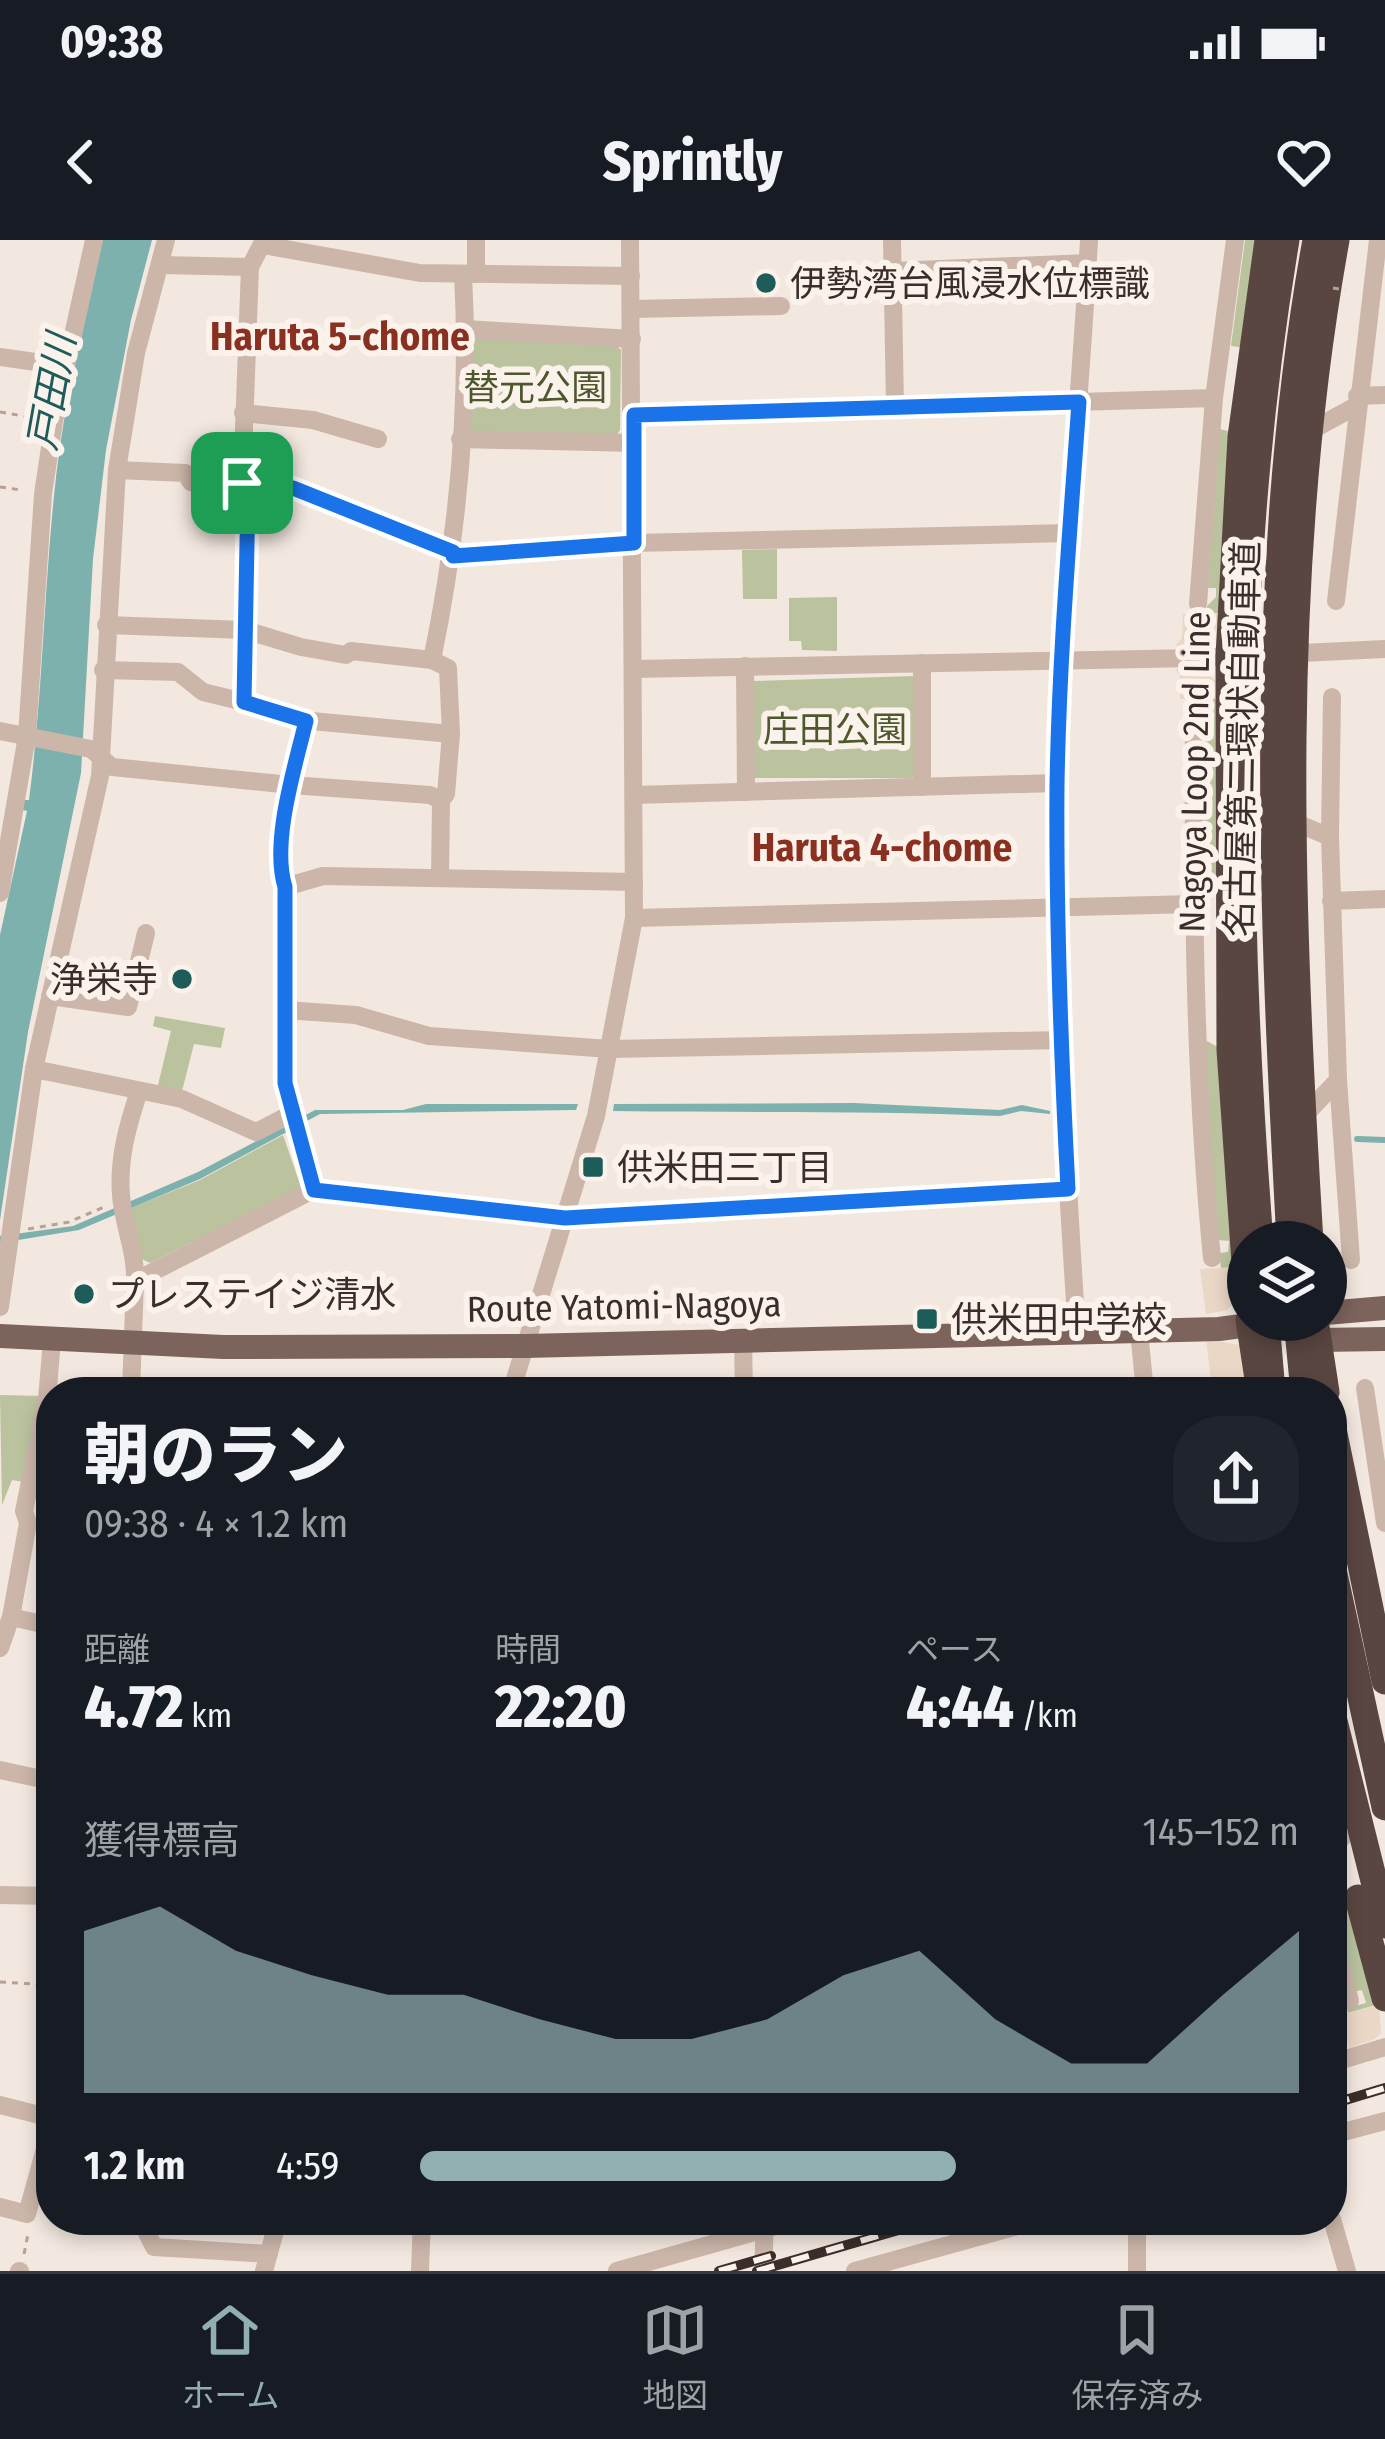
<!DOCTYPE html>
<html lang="ja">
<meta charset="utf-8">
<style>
:root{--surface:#171b24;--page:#20242c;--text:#f1f3f6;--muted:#9ea1a6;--line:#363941;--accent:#92afb0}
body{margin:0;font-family:"Fira Sans Condensed","Noto Sans JP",sans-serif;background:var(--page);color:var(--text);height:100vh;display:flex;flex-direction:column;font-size:45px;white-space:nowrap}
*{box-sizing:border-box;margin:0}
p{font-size:39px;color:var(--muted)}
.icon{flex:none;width:66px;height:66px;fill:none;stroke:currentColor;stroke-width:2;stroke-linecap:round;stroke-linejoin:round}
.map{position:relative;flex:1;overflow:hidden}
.panel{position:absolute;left:36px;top:1137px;width:1311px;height:858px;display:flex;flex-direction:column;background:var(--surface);border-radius:48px;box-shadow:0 6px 18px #0003}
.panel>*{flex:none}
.buttons{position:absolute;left:1227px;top:981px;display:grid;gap:24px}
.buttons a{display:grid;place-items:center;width:120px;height:120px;border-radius:50%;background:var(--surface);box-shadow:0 6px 18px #0003;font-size:60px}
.pin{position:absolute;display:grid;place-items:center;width:102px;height:102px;color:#fff;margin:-51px;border-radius:24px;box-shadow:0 6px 18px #0006}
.round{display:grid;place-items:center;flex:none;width:126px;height:126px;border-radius:48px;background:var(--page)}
.summary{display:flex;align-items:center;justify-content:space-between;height:204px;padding:0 48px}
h1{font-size:66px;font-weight:800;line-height:90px}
.figures{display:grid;grid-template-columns:repeat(3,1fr);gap:18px;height:204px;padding:12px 48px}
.figures div{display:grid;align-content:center}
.figures b{font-size:60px;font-weight:800}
.figures small{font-size:33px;font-weight:400}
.figures p{font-size:33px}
.chart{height:336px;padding:24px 48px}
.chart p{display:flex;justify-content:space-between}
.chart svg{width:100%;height:216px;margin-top:12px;fill:var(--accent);opacity:.7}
ul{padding:0 48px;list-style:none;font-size:39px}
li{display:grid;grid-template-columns:192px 144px 1fr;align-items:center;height:90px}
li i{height:30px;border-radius:15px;background:var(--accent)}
.status{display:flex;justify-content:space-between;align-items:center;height:84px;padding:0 60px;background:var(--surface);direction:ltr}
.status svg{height:33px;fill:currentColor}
header{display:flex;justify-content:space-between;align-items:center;height:156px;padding:0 48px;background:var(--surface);font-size:54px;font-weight:800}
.tab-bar{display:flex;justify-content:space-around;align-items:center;height:168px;border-top:3px solid var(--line);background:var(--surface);font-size:33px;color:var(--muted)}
.tab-bar a{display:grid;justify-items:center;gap:6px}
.tab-bar .on{color:var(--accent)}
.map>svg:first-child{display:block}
.green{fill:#bac39e}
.plaza{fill:#ebd7c6}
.water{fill:#7db1ae}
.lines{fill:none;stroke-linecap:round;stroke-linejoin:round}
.stream{stroke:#7db1ae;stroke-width:6}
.path{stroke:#b8a094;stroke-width:3;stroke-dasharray:6 6;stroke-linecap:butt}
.minor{stroke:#ccb6aa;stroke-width:18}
.major{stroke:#7c635b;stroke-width:24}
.highway{stroke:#5a4641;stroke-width:27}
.rail-casing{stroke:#3a2d2a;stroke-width:10}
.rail{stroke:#fbf2ec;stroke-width:6;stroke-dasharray:18;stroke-linecap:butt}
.path-bridge{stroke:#b8a094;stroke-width:3;stroke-dasharray:6 6;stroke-linecap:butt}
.highway-bridge{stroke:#5a4641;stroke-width:27}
.route-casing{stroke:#fff;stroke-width:24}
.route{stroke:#1a73e8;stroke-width:15}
.poi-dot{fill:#1e5c5a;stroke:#fbf2ec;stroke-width:4.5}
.labels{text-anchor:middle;stroke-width:12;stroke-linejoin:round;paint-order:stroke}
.poi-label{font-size:36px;fill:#3a2d2a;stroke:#fbf2ec;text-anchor:start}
.park-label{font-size:36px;fill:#4d582d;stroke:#fbf2ec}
.street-label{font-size:36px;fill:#3a2d2a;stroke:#fbf2ec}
.neighbourhood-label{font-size:39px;font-weight:bold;fill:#8a3021;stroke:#fbf2ec}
.water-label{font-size:39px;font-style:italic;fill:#1e5c5a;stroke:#fbf2ec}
</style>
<div class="status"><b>09:38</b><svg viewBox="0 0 49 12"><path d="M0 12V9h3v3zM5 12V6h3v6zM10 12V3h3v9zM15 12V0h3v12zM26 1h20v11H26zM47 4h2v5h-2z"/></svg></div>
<header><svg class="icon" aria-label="back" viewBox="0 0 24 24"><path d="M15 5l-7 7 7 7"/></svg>Sprintly<svg class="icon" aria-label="heart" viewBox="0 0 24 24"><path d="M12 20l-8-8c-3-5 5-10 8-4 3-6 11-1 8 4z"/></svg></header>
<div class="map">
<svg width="1385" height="2031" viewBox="0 0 1385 2031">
<rect width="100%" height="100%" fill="#f3e8df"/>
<g class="green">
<polygon points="1245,0 1267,0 1253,109 1231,106"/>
<polygon points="475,96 615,104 621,110 620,190 615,197 474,195 467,189 470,102"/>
<polygon points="1220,189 1231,192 1222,373 1207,374 1207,366 1216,357 1216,348 1208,348"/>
<polygon points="777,309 777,359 743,359 742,310"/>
<polygon points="837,357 837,411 802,410 801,401 789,401 789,358"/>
<polygon points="914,436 917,533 912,538 752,538 752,441"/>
<polygon points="1204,459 1224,459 1222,624 1209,639 1202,636 1200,489 1212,488 1212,475 1204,471"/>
<polygon points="155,776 225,788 221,808 194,804 181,855 157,849 171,791 153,786"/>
<polygon points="1207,801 1221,809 1238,1027 1221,1028 1219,1013 1228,1012 1229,1001 1218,1000 1203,805"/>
<polygon points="283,895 301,947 150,1023 140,1018 131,968 200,940"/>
<polygon points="0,1155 43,1156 24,1242 12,1240 2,1265"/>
<polygon points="1332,1634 1346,1644 1379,1764 1348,1773 1347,1768 1366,1763 1362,1750 1353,1752 1332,1672"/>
</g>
<g class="plaza">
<polygon points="1222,373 1215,394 1203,405 1175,406 1182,398 1183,374"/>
<polygon points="1175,429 1202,430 1216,441 1224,459 1180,459 1180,436"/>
<polygon points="1238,1027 1238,1056 1233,1064 1227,1070 1206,1074 1200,1029"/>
<polygon points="1206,1099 1240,1105 1251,1142 1212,1148"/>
<polygon points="1379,1764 1381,1793 1375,1799 1349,1808 1341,1776"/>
</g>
<g class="water">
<path d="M102 0H152L131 80 106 210 93 319 81 533 28 792 0 980V695L27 571 23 570 24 560H29C43 452 44 344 56 237 65 157 85 78 102 0Z"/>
<path d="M854 863 1000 870 1022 865 1050 871V874L1021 871 1000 876C871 870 742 873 613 871L614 864Z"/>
<polygon points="426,864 578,864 576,870 320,874 200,939 79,990 0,1003 0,996 73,986 198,932 315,870 403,870"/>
</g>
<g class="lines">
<polyline class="stream" points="1357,899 1385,900"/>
<g class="path">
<polyline points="0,172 34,178"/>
<polyline points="0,247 22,250"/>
<polyline points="28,989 69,982 104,967"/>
<polyline points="1223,1152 1225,1146"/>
<polyline points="0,1742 34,1744 51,1750"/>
<polyline points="24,2014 28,1994"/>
</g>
<g class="minor">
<polyline points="264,0 250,27 242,243 248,250 244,462 301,480 451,494"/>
<polyline points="476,0 476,34"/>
<polyline points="892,0 895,167"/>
<polyline points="263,5 420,33 631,36"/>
<polyline points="161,25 250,27"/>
<polyline points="893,31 1088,23"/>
<polyline points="632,69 781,66"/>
<polyline points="466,89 632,99"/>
<polyline points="0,117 63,126"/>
<polyline points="1357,156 1385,155"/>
<polyline points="243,173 313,180 378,199"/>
<polyline points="634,175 1214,158"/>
<polyline points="1312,190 1356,166"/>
<polyline points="460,199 634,203"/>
<polyline points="117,230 136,113 166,0"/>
<polyline points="453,316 634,303 1069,293"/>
<polyline points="1336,361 1378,0"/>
<polyline points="1198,364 1214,158 1235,0"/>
<polyline points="106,385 245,390 301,407 346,415 351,411 432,420"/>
<polyline points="922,423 922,547"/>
<polyline points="745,426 746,552"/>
<polyline points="634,429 1196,418 1385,409"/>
<polyline points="103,430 178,432 203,452 244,462"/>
<path d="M1194 471C1193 654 1194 836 1212 1018"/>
<polyline points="306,480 291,545 430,555 441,560"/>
<polyline points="0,491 91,509 112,527 291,545 280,630 285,647 285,843 313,950"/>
<polyline points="634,555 1057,543"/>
<polyline points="1294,582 1330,597 1338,840 1303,877"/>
<polyline points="1330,597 1332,457"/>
<path d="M440 638 441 560 446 554 451 494 448 428 432 420C458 294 470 163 463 34"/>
<polyline points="285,647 323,636 634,642"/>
<polyline points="0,653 27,496 43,254 54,181 94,0"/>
<polyline points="1331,661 1385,659"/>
<polyline points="634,678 1193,664 1227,630"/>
<polyline points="50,756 128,767 146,693"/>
<polyline points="285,770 356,775 429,796 610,809 1061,800"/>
<polyline points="34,829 182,859 256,892 291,874"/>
<polyline points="1338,840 1351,1020"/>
<path d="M135 1041C136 1011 123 984 121 955 118 918 128 885 139 851"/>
<polyline points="0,1067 34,829 100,536 117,230 185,233 191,242 293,247 453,312"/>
<polyline points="1139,1091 1145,1152"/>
<path d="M1077 1093C1065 911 1055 729 1057 546 1059 364 1079 182 1089 0"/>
<polyline points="743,1099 744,1152"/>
<polyline points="1365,1148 1385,1283"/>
<polyline points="131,1152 135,1041 313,950 565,978 1068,949"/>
<polyline points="511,1152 596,876 634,678 630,0"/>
<polyline points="11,1377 51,1386"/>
<polyline points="0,1408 11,1377 28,1283 24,1271 47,1159 52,1100"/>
<polyline points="0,1530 51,1541"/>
<polyline points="1332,1593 1342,1598"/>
<polyline points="0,1655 51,1656"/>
<polyline points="1332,1690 1350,1761"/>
<polyline points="1332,1823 1385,1807"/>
<polyline points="0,1865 51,1878"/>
<polyline points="1332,1895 1385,1881"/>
<polyline points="0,1967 27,1974 51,1887"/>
<polyline points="1332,1979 1347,2031"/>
<polyline points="112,1980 144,1987 154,2007 269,2014"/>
<polyline points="19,2031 20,2031"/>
<polyline points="264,2031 278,1980"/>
<polyline points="420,2031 422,1980"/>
<polyline points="617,2031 797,1980"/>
<polyline points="763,2031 765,1982"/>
<polyline points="855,2031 1039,1980"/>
<polyline points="1137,2031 1137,1980"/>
</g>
<g class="major">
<polyline points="1326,1073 1385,1068"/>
<polyline points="0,1096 223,1107 525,1106 1139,1091 1219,1089 1286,1080"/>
<polyline points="1299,1096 1318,1100 1385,1099"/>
</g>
<g class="highway">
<path d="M1310 1002C1290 669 1276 330 1336 0"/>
<polyline points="1248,1065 1230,810 1229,416 1241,197 1268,0"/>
<polyline points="1249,1080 1260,1152"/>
<polyline points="1315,1080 1326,1152"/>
<polyline points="1332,1184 1385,1441"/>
<polyline points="1332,1325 1385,1567"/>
<polyline points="1332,1473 1385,1685"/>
<polyline points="1358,1658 1385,1758"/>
</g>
<defs>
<g id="rail">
<polyline points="1332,1864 1385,1848"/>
<polyline points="719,2031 771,2016"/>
<polyline points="757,2031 933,1980"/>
</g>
</defs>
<use href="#rail" class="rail-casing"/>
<use href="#rail" class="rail"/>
<polyline class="path-bridge" points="1333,48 1345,50"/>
<g class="highway-bridge">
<path d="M1260 1002C1234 669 1230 331 1286 0"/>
<path d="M1290 1002C1272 668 1256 331 1316 0"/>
<polyline points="1266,1080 1272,1152"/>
<polyline points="1297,1080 1304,1152"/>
</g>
</g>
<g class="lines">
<defs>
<path id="route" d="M1079 162C1070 290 1059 418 1057 546 1056 681 1061 815 1068 949L565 978 314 950 285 843V647C271 602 295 527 306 481L244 462 248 250 242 243 293 248 453 312V316L634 303V175Z"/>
</defs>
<use href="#route" class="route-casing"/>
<use href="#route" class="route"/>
</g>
<g class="poi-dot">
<circle cx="766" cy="43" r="12"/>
<circle cx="182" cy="739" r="12"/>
<rect x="581" y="915" width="24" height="24" rx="6"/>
<circle cx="84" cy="1054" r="12"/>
<rect x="915" y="1067" width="24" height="24" rx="6"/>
</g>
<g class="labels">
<g class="poi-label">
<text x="790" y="56">伊勢湾台風浸水位標識</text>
<text x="158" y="752" text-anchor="end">浄栄寺</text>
<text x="617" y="940">供米田三丁目</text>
<text x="108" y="1067">プレステイジ清水</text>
<text x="951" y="1092">供米田中学校</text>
</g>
<g class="park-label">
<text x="535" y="160">替元公園</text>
<text x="835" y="502">庄田公園</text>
</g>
<g class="street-label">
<text transform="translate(1242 499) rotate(-89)" y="13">名古屋第二環状自動車道</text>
<text transform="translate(1194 532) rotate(-89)" y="13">Nagoya Loop 2nd Line</text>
<text transform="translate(624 1066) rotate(-1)" y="13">Route Yatomi-Nagoya</text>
</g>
<g class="neighbourhood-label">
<text x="340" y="110">Haruta 5-chome</text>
<text x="882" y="621">Haruta 4-chome</text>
</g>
<g class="water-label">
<text transform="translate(51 152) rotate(-80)" y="14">戸田川</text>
</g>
</g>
</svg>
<div class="buttons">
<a><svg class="icon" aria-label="layers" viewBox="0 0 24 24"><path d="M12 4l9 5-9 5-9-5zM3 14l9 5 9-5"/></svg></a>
</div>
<div class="pin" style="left:242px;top:243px;background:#1e9e55"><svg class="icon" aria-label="arrive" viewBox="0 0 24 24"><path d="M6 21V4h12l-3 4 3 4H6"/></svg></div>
<section class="panel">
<div class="summary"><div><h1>朝のラン</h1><p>09:38 · 4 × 1.2 km</p></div><a class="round"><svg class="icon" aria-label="share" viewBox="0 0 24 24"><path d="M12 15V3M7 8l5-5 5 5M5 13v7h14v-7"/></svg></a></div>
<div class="figures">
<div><p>距離</p><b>4.72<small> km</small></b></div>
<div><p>時間</p><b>22:20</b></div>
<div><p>ペース</p><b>4:44<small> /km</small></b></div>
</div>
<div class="chart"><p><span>獲得標高</span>145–152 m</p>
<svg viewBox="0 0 160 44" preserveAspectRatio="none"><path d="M0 44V11L10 6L20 15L30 20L40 24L50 24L60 29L70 33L80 33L90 29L100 20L110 15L120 29L130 38L140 38L150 24L160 11V44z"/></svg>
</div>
<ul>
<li><b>1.2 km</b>4:59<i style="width:61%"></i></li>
</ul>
</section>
</div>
<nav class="tab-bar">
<a class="on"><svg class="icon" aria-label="home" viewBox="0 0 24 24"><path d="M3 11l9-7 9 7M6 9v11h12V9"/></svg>ホーム</a>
<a><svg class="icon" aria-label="map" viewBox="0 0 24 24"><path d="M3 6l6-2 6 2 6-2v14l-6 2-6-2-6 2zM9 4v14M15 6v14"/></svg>地図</a>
<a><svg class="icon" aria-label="saved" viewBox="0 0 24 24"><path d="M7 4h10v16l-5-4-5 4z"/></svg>保存済み</a>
</nav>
